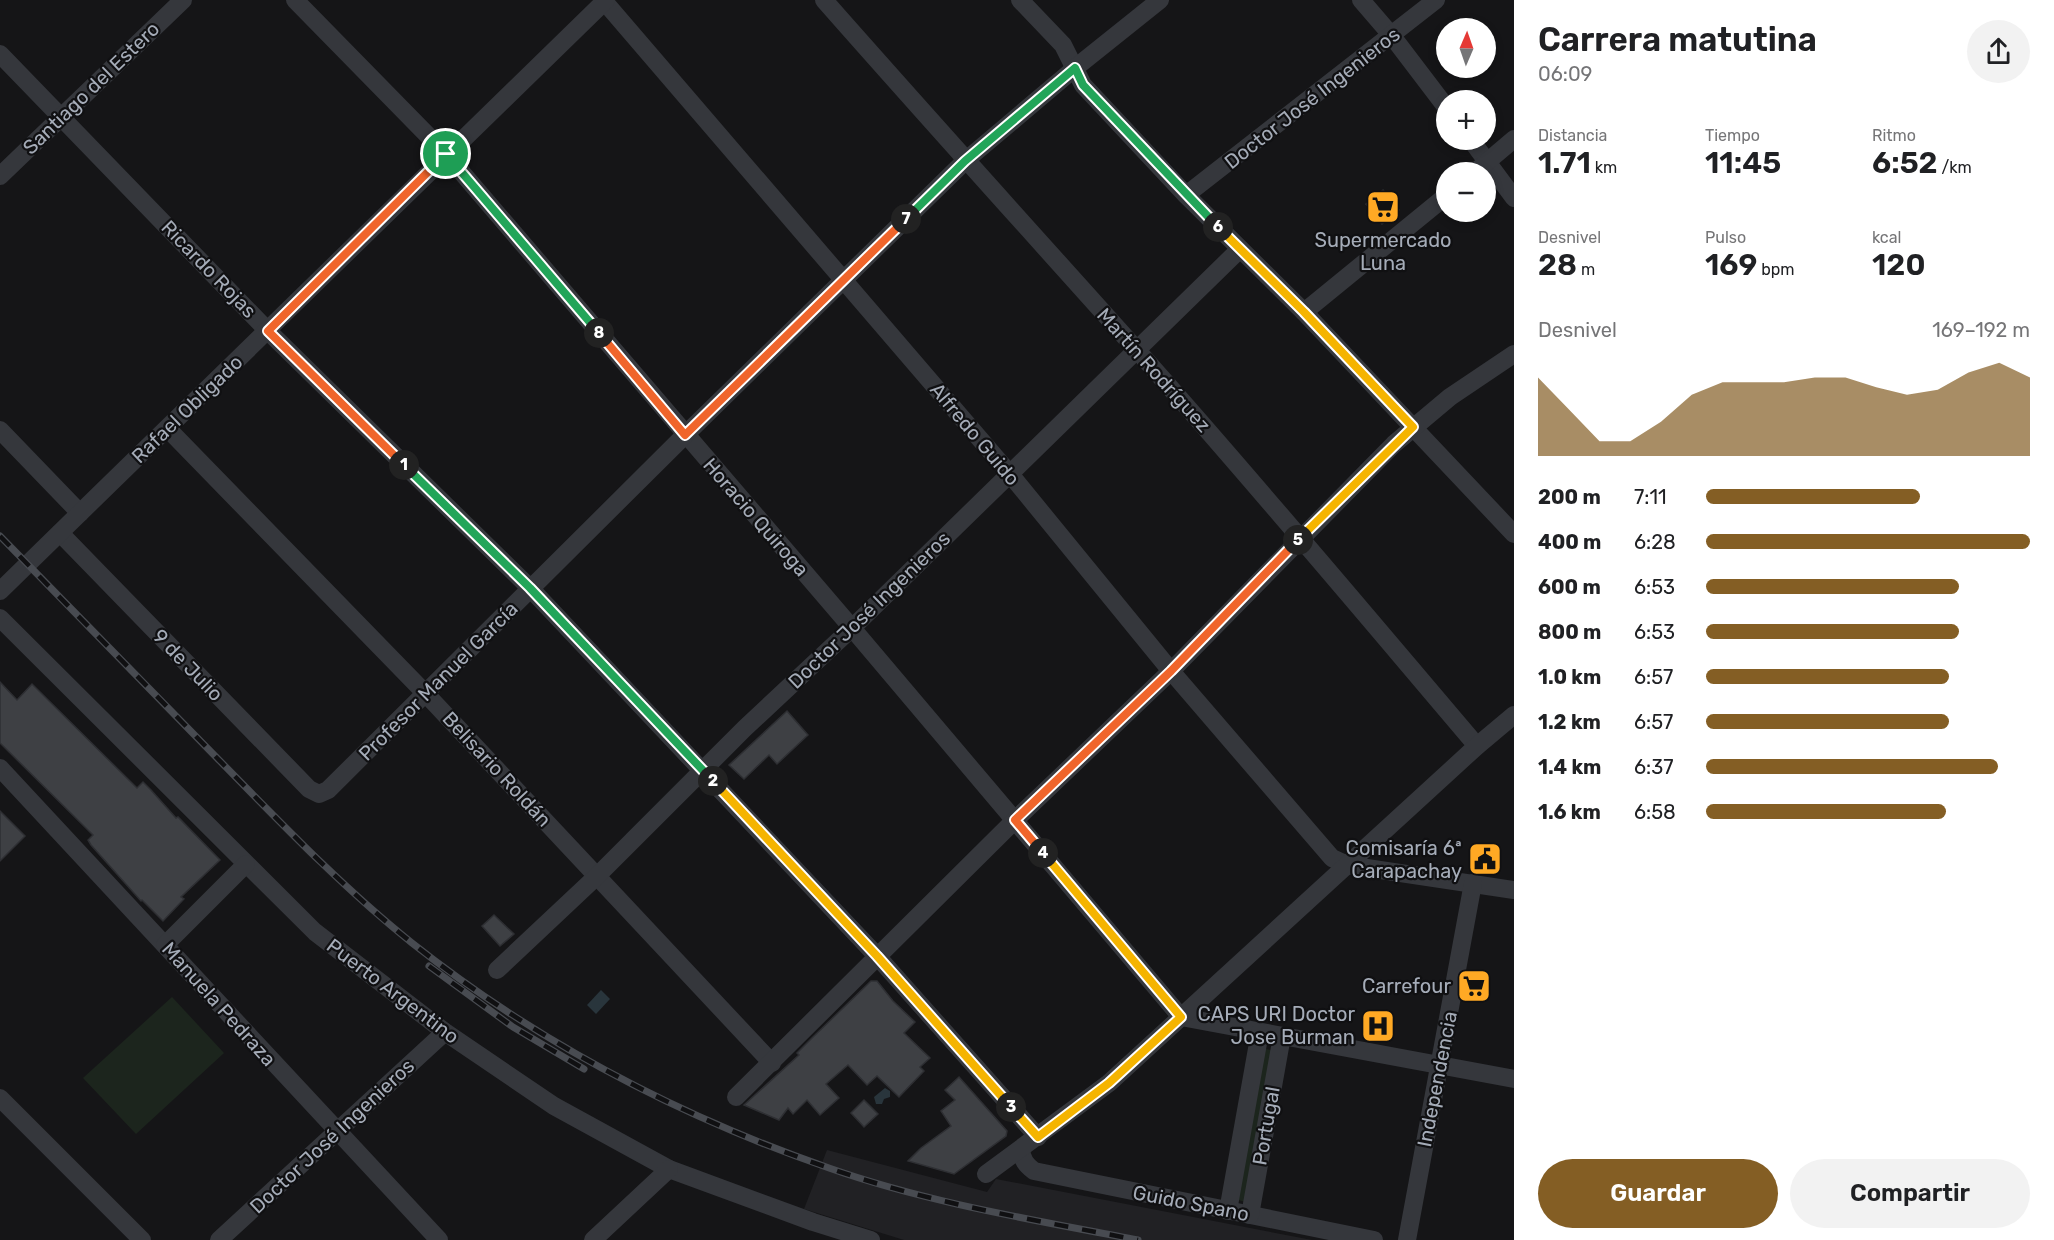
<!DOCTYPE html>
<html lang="es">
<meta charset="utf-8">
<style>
:root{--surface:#fff;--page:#f2f2f2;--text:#202124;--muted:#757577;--accent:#845e24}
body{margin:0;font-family:Rubik,sans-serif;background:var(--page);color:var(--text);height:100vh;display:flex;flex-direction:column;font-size:22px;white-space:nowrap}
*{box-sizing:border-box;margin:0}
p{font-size:20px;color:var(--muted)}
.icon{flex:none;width:33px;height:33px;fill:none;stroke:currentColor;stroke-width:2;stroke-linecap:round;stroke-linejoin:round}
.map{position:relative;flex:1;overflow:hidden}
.side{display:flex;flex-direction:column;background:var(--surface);width:540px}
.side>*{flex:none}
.needle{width:39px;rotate:2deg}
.fabs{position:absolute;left:1436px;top:18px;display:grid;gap:12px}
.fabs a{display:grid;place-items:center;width:60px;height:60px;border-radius:50%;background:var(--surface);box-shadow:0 3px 9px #0003;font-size:30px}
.pin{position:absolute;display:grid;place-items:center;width:51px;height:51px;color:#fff;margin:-26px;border:3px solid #fff;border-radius:50%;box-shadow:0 2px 6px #0007}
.km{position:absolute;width:30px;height:30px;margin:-15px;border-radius:50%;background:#222;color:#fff;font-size:16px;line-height:30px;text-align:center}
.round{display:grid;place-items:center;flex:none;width:63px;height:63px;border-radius:32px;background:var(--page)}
.overview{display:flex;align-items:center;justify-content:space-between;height:102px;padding:0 24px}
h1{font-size:33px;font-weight:600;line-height:45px}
.metrics{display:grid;grid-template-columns:repeat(3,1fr);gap:9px;height:102px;padding:6px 24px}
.metrics div{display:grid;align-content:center}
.metrics b{font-size:30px;font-weight:600}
.metrics small{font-size:16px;font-weight:400}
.metrics p{font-size:16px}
.chart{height:168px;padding:12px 24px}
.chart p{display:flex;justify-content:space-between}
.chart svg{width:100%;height:108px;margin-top:6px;fill:var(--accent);opacity:.7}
.button{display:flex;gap:12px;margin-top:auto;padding:12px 24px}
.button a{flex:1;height:69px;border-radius:36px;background:var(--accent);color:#fff;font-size:24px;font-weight:600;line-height:69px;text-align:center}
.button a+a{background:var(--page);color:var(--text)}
ul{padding:0 24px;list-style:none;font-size:20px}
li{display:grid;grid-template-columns:96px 72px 1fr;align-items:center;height:45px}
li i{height:15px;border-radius:8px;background:var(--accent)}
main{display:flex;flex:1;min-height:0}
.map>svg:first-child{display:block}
.built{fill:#212124}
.green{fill:#1c251d}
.water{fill:#29353c}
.building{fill:#3e4044;stroke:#2e2f33;stroke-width:1.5}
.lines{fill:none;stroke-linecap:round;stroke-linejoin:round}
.minor{stroke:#35373c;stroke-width:18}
.rail-casing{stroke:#484b51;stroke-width:7}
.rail{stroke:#101012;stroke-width:4.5;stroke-dasharray:14;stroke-linecap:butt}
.split-1-casing{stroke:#fff;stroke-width:12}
.split-2-casing{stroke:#fff;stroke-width:12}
.split-3-casing{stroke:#fff;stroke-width:12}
.split-4-casing{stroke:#fff;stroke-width:12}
.split-5-casing{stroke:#fff;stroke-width:12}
.split-6-casing{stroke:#fff;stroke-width:12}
.split-7-casing{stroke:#fff;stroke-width:12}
.split-8-casing{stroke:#fff;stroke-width:12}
.split-9-casing{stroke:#fff;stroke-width:12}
.split-1{stroke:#f0652b;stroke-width:8}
.split-2{stroke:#22a559;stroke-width:8}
.split-3{stroke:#f5b400;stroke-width:8}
.split-4{stroke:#f5b400;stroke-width:8}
.split-5{stroke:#f0652b;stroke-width:8}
.split-6{stroke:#f5b400;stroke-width:8}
.split-7{stroke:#22a559;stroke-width:8}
.split-8{stroke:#f0652b;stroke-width:8}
.split-9{stroke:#22a559;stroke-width:8}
.labels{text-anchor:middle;stroke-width:4.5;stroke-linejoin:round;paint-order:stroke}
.street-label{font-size:20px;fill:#a5acb8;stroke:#101012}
.poi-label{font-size:20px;fill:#a5acb8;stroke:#101012;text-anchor:end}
</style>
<main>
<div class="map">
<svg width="1514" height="1240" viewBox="0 0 1514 1240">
<rect width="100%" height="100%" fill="#151517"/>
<polygon class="built" points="827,1150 987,1192 996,1179 1312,1240 904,1240 804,1209"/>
<g class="green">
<polygon points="172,997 224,1053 136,1134 83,1078"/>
<polygon points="1261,1048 1275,1051 1249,1203 1235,1199"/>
</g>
<g class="water">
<polygon points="601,990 610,999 596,1014 587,1005"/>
<polygon points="885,1088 890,1091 890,1097 884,1099 882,1104 876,1104 874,1097"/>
</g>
<g class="building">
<polygon points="1383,190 1399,210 1382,224 1366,204"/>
<polygon points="0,682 17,700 32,684 137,788 143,782 151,790 176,818 178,817 220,860 181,897 184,899 163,921 142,900 141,901 91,845 88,840 93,835 0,743"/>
<polygon points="787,711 808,735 777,764 769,755 744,779 729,765"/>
<polygon points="0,811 25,836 0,861"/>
<polygon points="494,915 514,934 500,946 482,926"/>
<polygon points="871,981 877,981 893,1001 915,1022 904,1033 930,1058 920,1067 924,1071 899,1097 877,1076 867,1085 848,1065 826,1084 839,1098 820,1115 807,1100 793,1114 788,1108 779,1120 744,1105 799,1055 797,1053 813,1037"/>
<polygon points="959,1077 1007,1131 1006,1136 954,1174 908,1161 921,1148 951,1126 941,1111 955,1100 945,1090"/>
<polygon points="864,1100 878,1114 864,1127 851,1113"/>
</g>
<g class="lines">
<g class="minor">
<polyline points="295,0 446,154 852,628 1181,1017"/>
<polyline points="603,0 1010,474 1171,671 1332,858 1347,865 1514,890"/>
<path d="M824 0C927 117 1032 233 1136 349 1252 479 1364 613 1477 746"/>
<polyline points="1020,0 1063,45 1083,85 1186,195 1304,312 1514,534"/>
<polyline points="1361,0 1392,36 1446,107"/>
<polyline points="0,54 268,331 530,588 877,956 1038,1137"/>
<polyline points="1471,140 1514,198"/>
<polyline points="1475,172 1514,139"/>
<polyline points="0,176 183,0"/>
<polyline points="1186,195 1436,0"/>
<polyline points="1304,312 1446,196"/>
<polyline points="168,429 426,694 772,1063"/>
<polyline points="0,430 80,513"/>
<polyline points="60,533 309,789 319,794 328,790 685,435 965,161 1075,68 1160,0"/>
<polyline points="0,591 606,0"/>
<polyline points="0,618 315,932 445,1032 554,1106 669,1169 813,1222 871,1240"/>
<polyline points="0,768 439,1240"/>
<polyline points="165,945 246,864"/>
<polyline points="497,970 597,876 745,728 852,628 1240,249"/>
<polyline points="1181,1017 1514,1079"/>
<polyline points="736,1097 1015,820 1171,671 1394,444 1450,397 1514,354"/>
<polyline points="0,1098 142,1240"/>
<path d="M1021 1149C1022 1160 1026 1165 1034 1171L1374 1240"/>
<polyline points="986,1174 1109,1083 1477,746 1514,715"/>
<polyline points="1228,1211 1260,1032"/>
<polyline points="1250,1215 1282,1036"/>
<polyline points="219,1240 445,1032"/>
<polyline points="593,1240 669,1169"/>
<polyline points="1407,1240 1473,883"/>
</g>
<defs>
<g id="rail">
<path d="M0 536C72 610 145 684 217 758 280 822 342 887 412 943 537 1042 679 1116 829 1168 928 1203 1035 1220 1138 1240"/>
<polyline points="429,966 513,1027 584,1069"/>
</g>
</defs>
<use href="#rail" class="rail-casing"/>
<use href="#rail" class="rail"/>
</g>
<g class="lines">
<defs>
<polyline id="split-1" points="404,465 268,331 446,154"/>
<polyline id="split-2" points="404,465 530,588 713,781"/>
<polyline id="split-3" points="713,781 877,956 1011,1107"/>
<polyline id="split-4" points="1011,1107 1038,1137 1109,1083 1181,1017 1043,853"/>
<polyline id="split-5" points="1043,853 1015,820 1171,671 1298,540"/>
<polyline id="split-6" points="1218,227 1304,312 1413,427 1298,540"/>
<polyline id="split-7" points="906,219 965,161 1075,68 1083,85 1218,227"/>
<polyline id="split-8" points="599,333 685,435 906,219"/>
<polyline id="split-9" points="446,154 599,333"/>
</defs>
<use href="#split-1" class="split-1-casing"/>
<use href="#split-2" class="split-2-casing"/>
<use href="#split-3" class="split-3-casing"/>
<use href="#split-4" class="split-4-casing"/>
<use href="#split-5" class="split-5-casing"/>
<use href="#split-6" class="split-6-casing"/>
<use href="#split-7" class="split-7-casing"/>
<use href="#split-8" class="split-8-casing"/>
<use href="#split-9" class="split-9-casing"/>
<use href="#split-1" class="split-1"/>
<use href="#split-2" class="split-2"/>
<use href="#split-3" class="split-3"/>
<use href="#split-4" class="split-4"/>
<use href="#split-5" class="split-5"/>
<use href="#split-6" class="split-6"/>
<use href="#split-7" class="split-7"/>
<use href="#split-8" class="split-8"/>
<use href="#split-9" class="split-9"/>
</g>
<defs>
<symbol id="supermarket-square" viewBox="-11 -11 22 22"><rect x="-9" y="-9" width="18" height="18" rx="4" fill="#ffa924" stroke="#101012"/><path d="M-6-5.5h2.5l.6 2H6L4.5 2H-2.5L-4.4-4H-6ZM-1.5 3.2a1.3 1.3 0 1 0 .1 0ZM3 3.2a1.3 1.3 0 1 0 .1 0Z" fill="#111"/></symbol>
<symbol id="civic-square" viewBox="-11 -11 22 22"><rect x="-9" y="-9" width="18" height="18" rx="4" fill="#ffa924" stroke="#101012"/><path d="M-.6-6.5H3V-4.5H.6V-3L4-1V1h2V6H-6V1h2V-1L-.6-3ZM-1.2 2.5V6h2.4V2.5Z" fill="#111"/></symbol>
<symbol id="hospital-square" viewBox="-11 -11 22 22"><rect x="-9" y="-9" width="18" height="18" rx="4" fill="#ffa924" stroke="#101012"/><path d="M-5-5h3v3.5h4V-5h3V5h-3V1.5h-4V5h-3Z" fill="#111"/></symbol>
</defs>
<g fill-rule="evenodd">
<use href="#supermarket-square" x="1364" y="188" width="38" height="38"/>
<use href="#civic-square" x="1466" y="840" width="38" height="38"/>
<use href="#supermarket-square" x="1455" y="967" width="38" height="38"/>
<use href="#hospital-square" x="1359" y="1007" width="38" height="38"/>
</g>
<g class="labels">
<g class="street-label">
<text transform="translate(91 88) rotate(-44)" y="7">Santiago del Estero</text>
<text transform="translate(1312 98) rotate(-38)" y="7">Doctor José Ingenieros</text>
<text transform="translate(209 269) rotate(46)" y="7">Ricardo Rojas</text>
<text transform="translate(1154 370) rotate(48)" y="7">Martín Rodríguez</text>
<text transform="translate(187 409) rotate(-44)" y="7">Rafael Obligado</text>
<text transform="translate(975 434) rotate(50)" y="7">Alfredo Guido</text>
<text transform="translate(756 517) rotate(49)" y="7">Horacio Quiroga</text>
<text transform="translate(869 610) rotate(-44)" y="7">Doctor José Ingenieros</text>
<text transform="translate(188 665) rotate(46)" y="7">9 de Julio</text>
<text transform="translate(438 681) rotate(-45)" y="7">Profesor Manuel García</text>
<text transform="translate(497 769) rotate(47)" y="7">Belisario Roldán</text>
<text transform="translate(393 991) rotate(37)" y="7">Puerto Argentino</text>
<text transform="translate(219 1004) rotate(48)" y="7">Manuela Pedraza</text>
<text transform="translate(1437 1079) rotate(-79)" y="7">Independencia</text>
<text transform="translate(1266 1126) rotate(-80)" y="7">Portugal</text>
<text transform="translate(332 1136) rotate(-43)" y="7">Doctor José Ingenieros</text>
<text transform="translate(1191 1203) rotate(11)" y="7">Guido Spano</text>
</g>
<g class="poi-label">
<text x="1383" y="247" text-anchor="middle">Supermercado<tspan x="1383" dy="23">Luna</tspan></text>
<text x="1462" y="855">Comisaría 6ª<tspan x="1462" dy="23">Carapachay</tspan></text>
<text x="1451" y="993">Carrefour</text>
<text x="1355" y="1021">CAPS URI Doctor<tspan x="1355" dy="23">Jose Burman</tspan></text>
</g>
</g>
</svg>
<div class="fabs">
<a><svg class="needle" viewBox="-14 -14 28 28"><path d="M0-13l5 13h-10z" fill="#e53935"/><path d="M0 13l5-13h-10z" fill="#757577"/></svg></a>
<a>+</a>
<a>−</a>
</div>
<div class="pin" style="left:446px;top:154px;background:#1e9e55"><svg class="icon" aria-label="arrive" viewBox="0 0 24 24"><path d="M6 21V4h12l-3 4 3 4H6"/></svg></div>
<b class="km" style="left:404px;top:465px">1</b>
<b class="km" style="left:713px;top:781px">2</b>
<b class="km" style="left:1011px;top:1107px">3</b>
<b class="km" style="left:1043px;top:853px">4</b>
<b class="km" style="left:1298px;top:540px">5</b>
<b class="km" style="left:1218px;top:227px">6</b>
<b class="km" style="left:906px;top:219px">7</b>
<b class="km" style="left:599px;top:333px">8</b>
</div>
<section class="side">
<div class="overview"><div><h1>Carrera matutina</h1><p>06:09</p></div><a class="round"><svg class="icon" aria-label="share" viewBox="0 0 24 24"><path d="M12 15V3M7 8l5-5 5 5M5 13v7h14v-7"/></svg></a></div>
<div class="metrics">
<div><p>Distancia</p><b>1.71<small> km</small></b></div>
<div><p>Tiempo</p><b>11:45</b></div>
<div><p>Ritmo</p><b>6:52<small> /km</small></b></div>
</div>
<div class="metrics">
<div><p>Desnivel</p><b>28<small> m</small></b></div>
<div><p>Pulso</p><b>169<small> bpm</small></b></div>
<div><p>kcal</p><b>120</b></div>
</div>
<div class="chart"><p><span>Desnivel</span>169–192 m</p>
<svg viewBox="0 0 160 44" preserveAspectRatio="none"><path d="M0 44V12L10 25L20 38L30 38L40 30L50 19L60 14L70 14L80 14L90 12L100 12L110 16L120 19L130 17L140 10L150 6L160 12V44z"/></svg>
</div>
<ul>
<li><b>200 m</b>7:11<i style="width:66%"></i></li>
<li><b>400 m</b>6:28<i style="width:100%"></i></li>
<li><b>600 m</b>6:53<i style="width:78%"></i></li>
<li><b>800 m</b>6:53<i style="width:78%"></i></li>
<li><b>1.0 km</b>6:57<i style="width:75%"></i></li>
<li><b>1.2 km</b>6:57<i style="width:75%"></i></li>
<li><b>1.4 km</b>6:37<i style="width:90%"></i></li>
<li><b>1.6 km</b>6:58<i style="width:74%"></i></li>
</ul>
<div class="button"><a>Guardar</a><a>Compartir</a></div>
</section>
</main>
